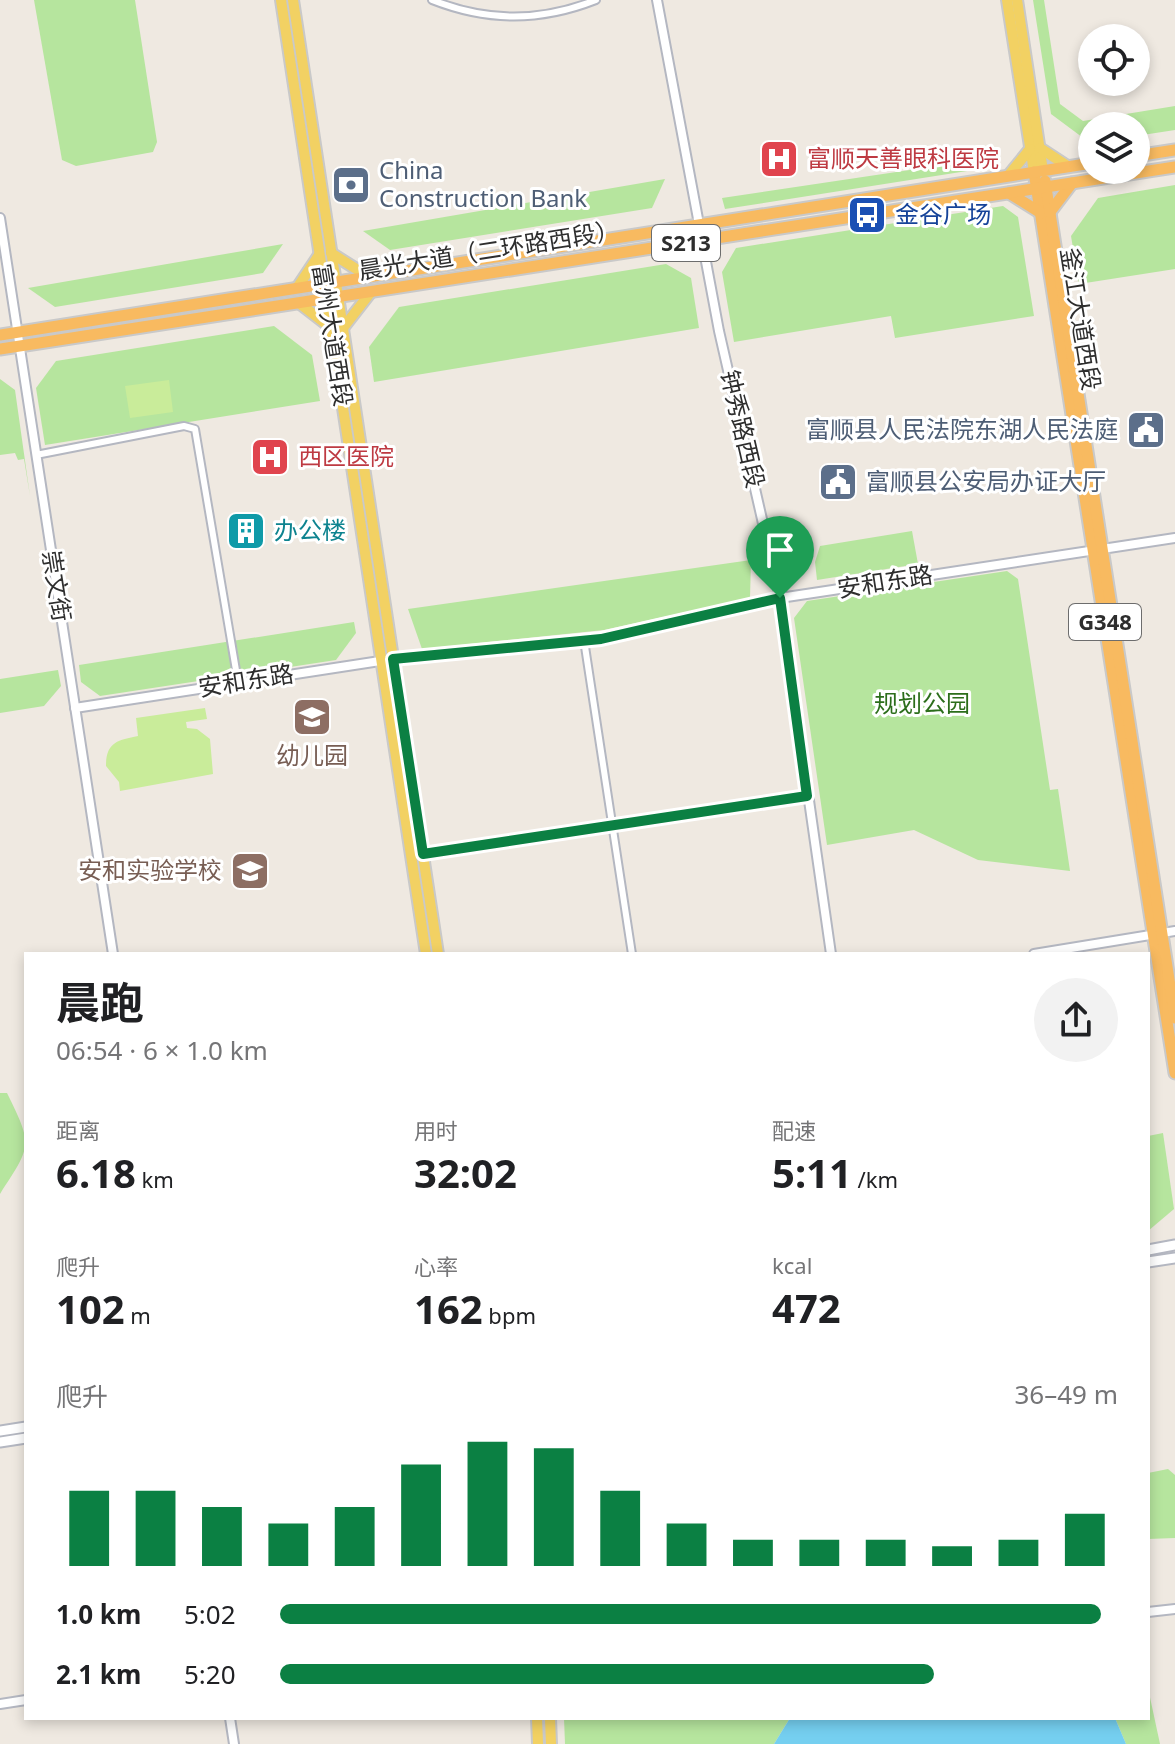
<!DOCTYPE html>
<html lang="zh">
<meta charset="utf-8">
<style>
:root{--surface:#fff;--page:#f2f2f2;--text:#202124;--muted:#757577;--accent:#0b8043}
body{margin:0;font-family:"Noto Sans","Noto Sans SC",sans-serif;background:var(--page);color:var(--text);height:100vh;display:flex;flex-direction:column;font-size:30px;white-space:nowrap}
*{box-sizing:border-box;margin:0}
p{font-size:26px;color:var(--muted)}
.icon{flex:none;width:44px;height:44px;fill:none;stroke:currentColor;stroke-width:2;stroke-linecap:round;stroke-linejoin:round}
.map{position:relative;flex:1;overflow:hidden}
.side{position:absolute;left:24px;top:952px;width:1126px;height:768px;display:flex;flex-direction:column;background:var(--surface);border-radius:0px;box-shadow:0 4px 12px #0003}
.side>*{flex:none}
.controls{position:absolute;left:1078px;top:24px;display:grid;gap:16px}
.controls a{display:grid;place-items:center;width:72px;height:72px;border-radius:50%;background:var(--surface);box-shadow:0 4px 12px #0003;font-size:40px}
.pin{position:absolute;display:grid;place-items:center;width:68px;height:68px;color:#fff;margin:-82px -34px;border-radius:50% 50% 50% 0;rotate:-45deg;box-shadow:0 0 8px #0007}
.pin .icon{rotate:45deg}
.round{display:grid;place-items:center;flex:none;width:84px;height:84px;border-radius:42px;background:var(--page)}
.head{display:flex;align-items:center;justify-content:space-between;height:136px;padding:0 32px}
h1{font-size:44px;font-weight:700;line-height:60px}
.figures{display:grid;grid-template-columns:repeat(3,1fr);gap:12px;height:136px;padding:8px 32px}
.figures div{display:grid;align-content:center}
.figures b{font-size:40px;font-weight:700}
.figures small{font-size:22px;font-weight:400}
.figures p{font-size:22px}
.chart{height:224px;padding:16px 32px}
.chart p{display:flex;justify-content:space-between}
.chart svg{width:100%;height:144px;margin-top:8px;stroke:var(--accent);stroke-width:6}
ul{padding:0 32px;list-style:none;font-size:26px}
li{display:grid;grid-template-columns:128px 96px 1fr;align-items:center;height:60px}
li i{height:20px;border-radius:10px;background:var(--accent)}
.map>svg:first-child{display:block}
.green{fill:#b6e59e}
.pitch{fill:#c9ec9a}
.water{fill:#75cff0}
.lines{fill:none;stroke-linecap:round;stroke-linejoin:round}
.minor-casing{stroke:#b4b7c1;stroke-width:10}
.tertiary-casing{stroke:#b4b7c1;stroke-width:12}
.secondary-casing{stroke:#b4b7c1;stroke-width:13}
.primary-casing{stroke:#c9c9c9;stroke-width:14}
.trunk-casing{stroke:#c9c9c9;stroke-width:15}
.minor{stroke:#fff;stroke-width:6}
.tertiary{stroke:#fff;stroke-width:8}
.secondary{stroke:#fff;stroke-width:9}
.primary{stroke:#f2d163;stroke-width:10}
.trunk{stroke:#f8ba60;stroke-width:11}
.route-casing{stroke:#fff;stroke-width:16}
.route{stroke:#0b8043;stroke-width:10}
.labels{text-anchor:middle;stroke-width:6;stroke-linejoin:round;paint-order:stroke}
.shield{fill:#fff;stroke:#6d6d6d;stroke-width:2}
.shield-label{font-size:22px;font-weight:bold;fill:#2e2e2e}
.health-label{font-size:24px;fill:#be3a42;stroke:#fff;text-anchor:start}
.service-label{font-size:24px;fill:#4e5e75;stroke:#fff;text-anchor:start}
.transit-label{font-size:24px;fill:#164399;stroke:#fff;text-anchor:start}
.street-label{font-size:24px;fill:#2e2e2e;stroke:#fff}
.culture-label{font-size:24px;fill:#0d838f;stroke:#fff;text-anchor:start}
.park-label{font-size:24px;fill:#2c6e1b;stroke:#fff}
.education-label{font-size:24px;fill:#785e54;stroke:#fff}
</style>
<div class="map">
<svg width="1175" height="1744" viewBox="0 0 1175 1744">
<rect width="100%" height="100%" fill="#efe9e1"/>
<g class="green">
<polygon points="34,0 135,0 157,142 153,152 76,166 62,160"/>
<polygon points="1033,0 1044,0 1060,104 1083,121 1175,106 1175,130 1136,136 1136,126 1092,126 1090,143 1051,114"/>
<polygon points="997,157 999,166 725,209 722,198"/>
<polygon points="665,179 652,208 390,250 363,231"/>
<polygon points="1175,185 1175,269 1079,284 1071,236 1098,198"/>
<polygon points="1003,206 1018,217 1034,316 895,338 891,316 734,342 722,272 736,248"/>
<polygon points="283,244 263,273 55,307 28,288"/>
<polygon points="666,264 691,278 699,328 374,382 369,347 399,307"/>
<polygon points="274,326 312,355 320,401 45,445 36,388 56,361"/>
<polygon points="0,379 15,390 30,496 24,459 18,460 15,453 0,455"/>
<polygon points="912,531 918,564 817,580 815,562 820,546"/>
<polygon points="751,560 750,598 604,630 422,649 408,609"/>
<polygon points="1007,571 1018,579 1050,790 1058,789 1070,871 978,860 914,830 827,845 794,618 807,601"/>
<polygon points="354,622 356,633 336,660 100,696 81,682 79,665"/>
<polygon points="58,670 61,686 44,706 0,713 0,679"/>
<path d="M0 1093H7C33 1146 32 1145 0 1194Z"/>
<polygon points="1163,1133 1174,1209 1148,1231 1148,1136"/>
<polygon points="1168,1469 1175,1475 1175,1538 1148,1539 1148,1473"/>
<polygon points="1148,1688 1160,1744 1126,1744 1115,1718 1148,1718"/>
<polygon points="564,1718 790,1718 774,1744 565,1744"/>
</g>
<g class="pitch">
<polygon points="169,380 173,412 130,418 125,386"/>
<path d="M205 708 207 719 186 722 187 728 197 729 210 739 213 774 120 791 119 782 106 766C106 742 118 740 138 736L136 718Z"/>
</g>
<polygon class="water" points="790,1718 1115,1718 1126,1744 774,1744"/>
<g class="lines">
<defs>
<g id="minor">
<path d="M432 0C488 22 540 22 596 0"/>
<polyline points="36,455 184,426 195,429 238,682"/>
<polyline points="584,640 632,954"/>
<polyline points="423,854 807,796"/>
</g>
<g id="tertiary">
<polyline points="657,0 719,331 780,598 831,954"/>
<polyline points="0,218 113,954"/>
<polyline points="75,708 393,659 601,639 780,598 1175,538"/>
<polyline points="1034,954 1175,931"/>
<polyline points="1148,1612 1175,1609"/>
<polyline points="0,1704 26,1700"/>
<polyline points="230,1718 234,1744"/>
</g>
<g id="secondary">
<polyline points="1148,1250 1175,1245"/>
<polyline points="1148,1262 1175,1258"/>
<polyline points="0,1431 26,1427"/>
<polyline points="0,1442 26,1438"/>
</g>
<g id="primary">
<polyline points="281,0 426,954"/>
<polyline points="293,0 438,954"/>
<polyline points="1007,0 1034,172"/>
<polyline points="1017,0 1043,171"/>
<polyline points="1040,148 1069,167"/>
<polyline points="1008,176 1030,149"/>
<polyline points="331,253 369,277"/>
<polyline points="297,288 319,255"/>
<polyline points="299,303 330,327"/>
<polyline points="343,328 371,292"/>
<polyline points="537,1718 538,1744"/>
<polyline points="550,1718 551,1744"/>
</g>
<g id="trunk">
<polyline points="1136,156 1175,150"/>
<polyline points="1034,172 1175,1073"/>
<polyline points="1045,181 1175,1018"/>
<polyline points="1009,193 1041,213"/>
<polyline points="1050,212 1072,183"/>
<polyline points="0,335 1092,163"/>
<polyline points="0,349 1175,167"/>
</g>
</defs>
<use href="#minor" class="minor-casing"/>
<use href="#tertiary" class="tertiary-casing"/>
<use href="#secondary" class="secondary-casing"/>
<use href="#primary" class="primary-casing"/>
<use href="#trunk" class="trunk-casing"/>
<use href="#minor" class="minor"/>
<use href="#tertiary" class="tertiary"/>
<use href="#secondary" class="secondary"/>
<use href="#primary" class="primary"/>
<use href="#trunk" class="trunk"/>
</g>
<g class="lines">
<defs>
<polygon id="route" points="780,598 807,796 423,854 393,659 601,639"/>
</defs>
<use href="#route" class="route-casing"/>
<use href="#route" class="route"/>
</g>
<defs>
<symbol id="hospital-square" viewBox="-11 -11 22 22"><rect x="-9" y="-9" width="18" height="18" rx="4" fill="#e0444e" stroke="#fff"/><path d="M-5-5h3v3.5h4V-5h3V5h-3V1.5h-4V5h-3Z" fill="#fff"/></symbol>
<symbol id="bank-square" viewBox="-11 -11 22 22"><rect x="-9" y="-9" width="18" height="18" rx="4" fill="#5c6f8a" stroke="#fff"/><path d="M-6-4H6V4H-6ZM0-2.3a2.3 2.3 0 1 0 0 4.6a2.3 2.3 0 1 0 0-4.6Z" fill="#fff"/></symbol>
<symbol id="bus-square" viewBox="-11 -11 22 22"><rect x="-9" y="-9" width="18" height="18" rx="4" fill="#1a4fb4" stroke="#fff"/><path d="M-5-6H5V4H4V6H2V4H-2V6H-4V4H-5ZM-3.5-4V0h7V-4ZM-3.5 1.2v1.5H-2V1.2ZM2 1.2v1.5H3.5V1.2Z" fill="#fff"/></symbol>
<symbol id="civic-square" viewBox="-11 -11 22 22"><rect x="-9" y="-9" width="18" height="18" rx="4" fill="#5c6f8a" stroke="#fff"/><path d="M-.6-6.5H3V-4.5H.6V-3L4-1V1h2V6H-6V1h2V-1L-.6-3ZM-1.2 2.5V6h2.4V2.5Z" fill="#fff"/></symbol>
<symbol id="building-square" viewBox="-11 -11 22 22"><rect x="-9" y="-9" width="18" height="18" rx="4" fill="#0f9aa8" stroke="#fff"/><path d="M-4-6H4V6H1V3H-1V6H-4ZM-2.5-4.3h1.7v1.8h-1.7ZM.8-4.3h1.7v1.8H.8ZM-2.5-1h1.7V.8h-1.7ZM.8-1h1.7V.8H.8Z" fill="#fff"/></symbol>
<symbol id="school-square" viewBox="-11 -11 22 22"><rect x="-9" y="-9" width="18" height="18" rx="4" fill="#8d6e63" stroke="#fff"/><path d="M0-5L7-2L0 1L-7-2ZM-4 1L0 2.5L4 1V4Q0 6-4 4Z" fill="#fff"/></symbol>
</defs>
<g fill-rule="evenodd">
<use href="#hospital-square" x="757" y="137" width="44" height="44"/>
<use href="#bank-square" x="329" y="163" width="44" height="44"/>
<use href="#bus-square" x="845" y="193" width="44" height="44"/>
<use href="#civic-square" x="1124" y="408" width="44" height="44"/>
<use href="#hospital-square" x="248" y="435" width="44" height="44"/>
<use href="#civic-square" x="816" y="460" width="44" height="44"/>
<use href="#building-square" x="224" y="509" width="44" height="44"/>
<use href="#school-square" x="290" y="695" width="44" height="44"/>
<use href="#school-square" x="228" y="849" width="44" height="44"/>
</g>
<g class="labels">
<g class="shield">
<rect x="652" y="225" width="68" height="36" rx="6"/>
<rect x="1069" y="604" width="72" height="36" rx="6"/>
</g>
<g class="shield-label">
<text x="686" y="251">S213</text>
<text x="1105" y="630">G348</text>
</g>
<g class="health-label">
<text x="807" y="167">富顺天善眼科医院</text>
<text x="298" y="465">西区医院</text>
</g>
<g class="service-label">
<text x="379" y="179">China<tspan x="379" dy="28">Construction Bank</tspan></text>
<text x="1118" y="438" text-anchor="end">富顺县人民法院东湖人民法庭</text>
<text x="866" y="490">富顺县公安局办证大厅</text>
</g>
<g class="transit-label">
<text x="895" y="223">金谷广场</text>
</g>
<g class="street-label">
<text transform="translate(489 251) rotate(-9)" y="8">晨光大道（二环路西段）</text>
<text transform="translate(1080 319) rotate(81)" y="8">釜江大道西段</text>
<text transform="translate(332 335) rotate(81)" y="8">富州大道西段</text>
<text transform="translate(742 429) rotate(77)" y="8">钟秀路西段</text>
<text transform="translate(885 582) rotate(-9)" y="8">安和东路</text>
<text transform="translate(56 586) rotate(81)" y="8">崇文街</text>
<text transform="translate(246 681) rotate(-9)" y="8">安和东路</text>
</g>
<g class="culture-label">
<text x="274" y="539">办公楼</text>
</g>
<g class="park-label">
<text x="922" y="712">规划公园</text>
</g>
<g class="education-label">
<text x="312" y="764">幼儿园</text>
<text x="222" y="879" text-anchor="end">安和实验学校</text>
</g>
</g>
</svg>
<div class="controls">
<a><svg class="icon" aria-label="locate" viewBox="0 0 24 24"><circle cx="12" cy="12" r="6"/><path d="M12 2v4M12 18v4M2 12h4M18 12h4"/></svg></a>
<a><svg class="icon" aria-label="layers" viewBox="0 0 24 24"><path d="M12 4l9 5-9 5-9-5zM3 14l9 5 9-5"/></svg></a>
</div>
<div class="pin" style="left:780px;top:598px;background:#1e9e55"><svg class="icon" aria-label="arrive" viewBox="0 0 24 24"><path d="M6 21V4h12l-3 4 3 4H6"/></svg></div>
<section class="side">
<div class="head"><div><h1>晨跑</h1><p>06:54 · 6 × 1.0 km</p></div><a class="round"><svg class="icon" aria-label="share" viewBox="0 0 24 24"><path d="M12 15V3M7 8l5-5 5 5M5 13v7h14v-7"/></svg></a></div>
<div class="figures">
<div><p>距离</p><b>6.18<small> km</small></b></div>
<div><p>用时</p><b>32:02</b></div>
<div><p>配速</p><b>5:11<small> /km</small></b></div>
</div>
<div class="figures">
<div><p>爬升</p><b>102<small> m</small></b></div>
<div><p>心率</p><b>162<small> bpm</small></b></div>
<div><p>kcal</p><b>472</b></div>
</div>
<div class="chart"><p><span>爬升</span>36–49 m</p>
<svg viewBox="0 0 160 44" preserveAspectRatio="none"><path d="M5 44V21M15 44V21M25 44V26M35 44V31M45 44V26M55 44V13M65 44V6M75 44V8M85 44V21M95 44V31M105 44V36M115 44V36M125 44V36M135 44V38M145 44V36M155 44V28"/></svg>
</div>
<ul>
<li><b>1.0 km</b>5:02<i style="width:98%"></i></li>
<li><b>2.1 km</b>5:20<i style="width:78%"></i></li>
</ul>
</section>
</div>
